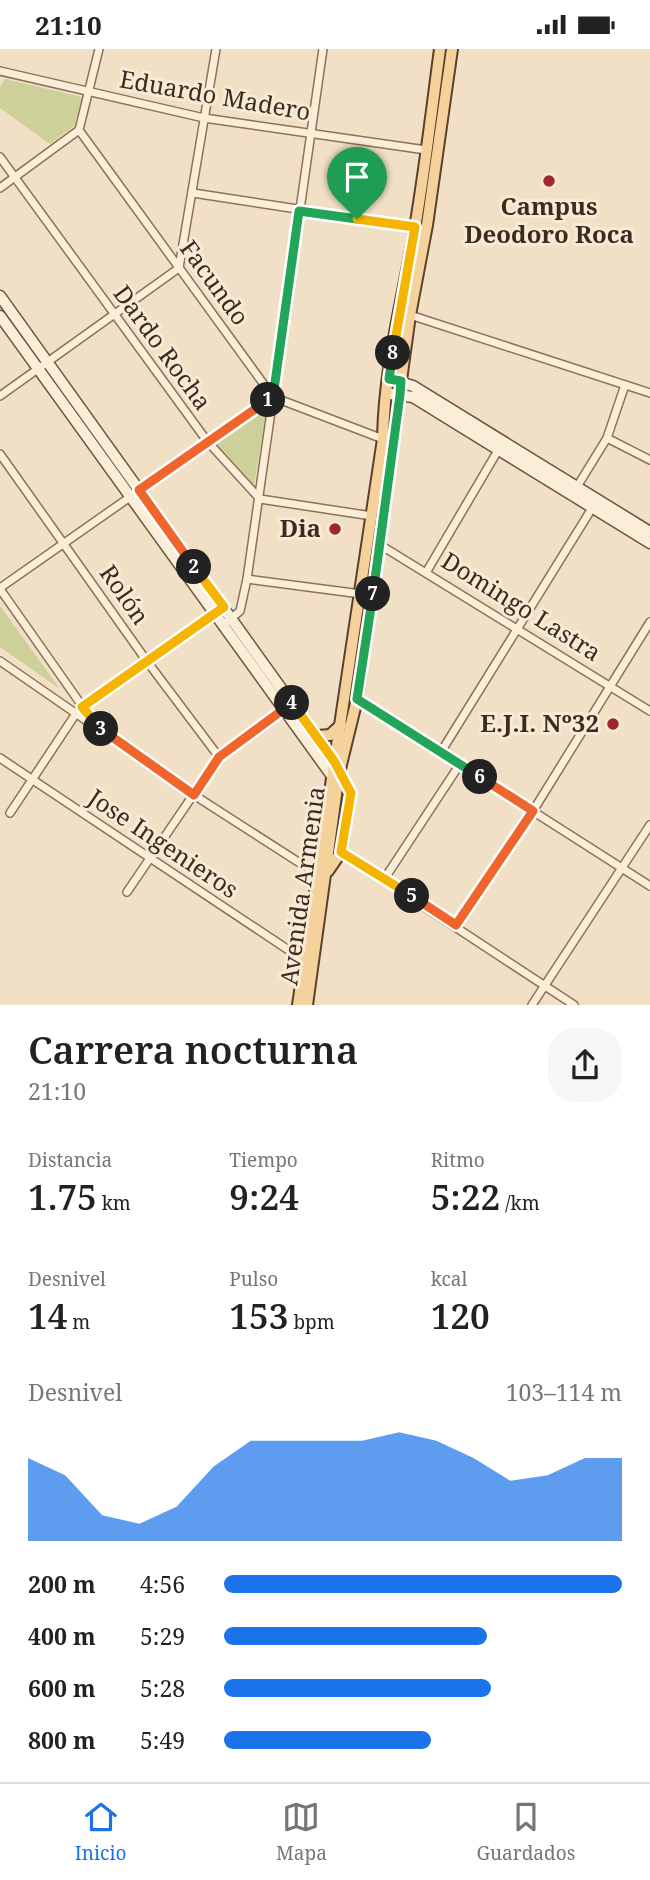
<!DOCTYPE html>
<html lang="es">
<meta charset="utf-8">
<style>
:root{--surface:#fff;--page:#f6f6f6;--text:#222;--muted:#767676;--line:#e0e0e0;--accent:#1a73e8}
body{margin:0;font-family:"Noto Serif",serif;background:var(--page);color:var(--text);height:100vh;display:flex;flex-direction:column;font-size:26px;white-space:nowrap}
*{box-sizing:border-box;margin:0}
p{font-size:23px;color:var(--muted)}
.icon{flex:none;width:38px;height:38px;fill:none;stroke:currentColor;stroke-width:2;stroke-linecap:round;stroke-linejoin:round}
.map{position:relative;height:956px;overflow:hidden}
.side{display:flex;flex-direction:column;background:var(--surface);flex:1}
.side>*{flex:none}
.pin{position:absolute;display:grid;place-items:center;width:60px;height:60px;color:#fff;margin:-72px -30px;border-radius:50% 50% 50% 0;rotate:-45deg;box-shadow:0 0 7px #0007}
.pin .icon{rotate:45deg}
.km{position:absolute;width:35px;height:35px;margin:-18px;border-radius:50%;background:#222;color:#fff;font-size:19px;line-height:35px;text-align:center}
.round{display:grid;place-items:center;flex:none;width:74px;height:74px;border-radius:28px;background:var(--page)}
.overview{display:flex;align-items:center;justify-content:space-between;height:119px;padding:0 28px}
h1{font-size:38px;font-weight:600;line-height:52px}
.figures{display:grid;grid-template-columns:repeat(3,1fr);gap:10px;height:119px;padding:7px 28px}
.figures div{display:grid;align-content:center}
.figures b{font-size:35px;font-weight:600}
.figures small{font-size:19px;font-weight:400}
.figures p{font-size:19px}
.chart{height:196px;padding:14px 28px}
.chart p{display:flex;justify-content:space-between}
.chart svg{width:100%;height:126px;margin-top:7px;fill:var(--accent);opacity:.7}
ul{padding:0 28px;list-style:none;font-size:23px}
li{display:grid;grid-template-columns:112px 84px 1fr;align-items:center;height:52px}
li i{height:18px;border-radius:9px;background:var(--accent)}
.status{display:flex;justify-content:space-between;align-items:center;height:49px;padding:0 35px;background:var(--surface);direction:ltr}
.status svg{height:19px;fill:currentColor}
.tab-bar{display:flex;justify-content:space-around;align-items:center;height:98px;border-top:2px solid var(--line);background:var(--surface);font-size:19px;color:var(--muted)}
.tab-bar a{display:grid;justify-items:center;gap:4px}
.tab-bar .active{color:var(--accent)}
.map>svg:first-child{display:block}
.green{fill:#cdd098}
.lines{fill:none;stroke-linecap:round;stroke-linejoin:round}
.street-casing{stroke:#8d715a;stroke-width:10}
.secondary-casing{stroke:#6f523d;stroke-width:13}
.primary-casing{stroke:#5b402e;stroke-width:14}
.street{stroke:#fbeed9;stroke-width:7}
.secondary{stroke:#fbeed9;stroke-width:10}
.primary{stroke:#f5d29c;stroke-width:10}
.split-1-casing{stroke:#fff;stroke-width:14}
.split-2-casing{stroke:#fff;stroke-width:14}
.split-3-casing{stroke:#fff;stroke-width:14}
.split-4-casing{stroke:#fff;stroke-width:14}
.split-5-casing{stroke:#fff;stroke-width:14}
.split-6-casing{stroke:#fff;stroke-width:14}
.split-7-casing{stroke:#fff;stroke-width:14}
.split-8-casing{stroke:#fff;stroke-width:14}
.split-9-casing{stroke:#fff;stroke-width:14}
.split-1{stroke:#22a559;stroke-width:9}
.split-2{stroke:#f0652b;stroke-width:9}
.split-3{stroke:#f5b400;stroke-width:9}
.split-4{stroke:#f0652b;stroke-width:9}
.split-5{stroke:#f5b400;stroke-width:9}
.split-6{stroke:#f0652b;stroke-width:9}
.split-7{stroke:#22a559;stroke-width:9}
.split-8{stroke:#22a559;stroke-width:9}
.split-9{stroke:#f5b400;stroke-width:9}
.poi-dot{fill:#9f2731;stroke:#f7ebd6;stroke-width:2.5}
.labels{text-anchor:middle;stroke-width:6;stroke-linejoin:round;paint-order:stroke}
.street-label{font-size:24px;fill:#3c2b1f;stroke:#f7ebd6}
.poi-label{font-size:24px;font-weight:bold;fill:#3c2b1f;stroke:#f7ebd6;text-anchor:end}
</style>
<div class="status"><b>21:10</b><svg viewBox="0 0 49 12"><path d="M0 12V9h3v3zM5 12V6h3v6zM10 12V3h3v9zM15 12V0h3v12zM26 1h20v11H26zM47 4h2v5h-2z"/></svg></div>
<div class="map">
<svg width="650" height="956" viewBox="0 0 650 956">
<rect width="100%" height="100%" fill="#f1e0c5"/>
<g class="green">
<polygon points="5,30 82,48 74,77 50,95 0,59 0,38"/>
<polygon points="268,353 254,436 211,391"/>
<polygon points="0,557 60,640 0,598"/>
</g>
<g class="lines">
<defs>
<g id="street">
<polyline points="0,22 204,69 426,101"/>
<polyline points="79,81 273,348 383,390"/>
<polyline points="0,108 207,392 260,450 372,467"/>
<polyline points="0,139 79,81 99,0"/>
<polyline points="193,144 415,178"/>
<polyline points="410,266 650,344"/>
<polyline points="0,347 179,219 216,0"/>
<polyline points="607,389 650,411"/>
<polyline points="0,405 146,611 219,708"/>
<polyline points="575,441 607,389 625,336"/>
<polyline points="377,494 650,662"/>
<polyline points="427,522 500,398"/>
<polyline points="247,530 361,545"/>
<polyline points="0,539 273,348"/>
<polyline points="0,540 92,671"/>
<polyline points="224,575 240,562 247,530 323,0"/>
<polyline points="0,612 194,746 317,825"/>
<polyline points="357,650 650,837"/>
<polyline points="441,703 594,456"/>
<polyline points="0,709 305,912"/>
<polyline points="10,764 77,663 217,562"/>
<polyline points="341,803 574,956"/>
<polyline points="385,829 460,715"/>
<polyline points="127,843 219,708 285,658"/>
<polyline points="456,876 533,762 650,573"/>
<polyline points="532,956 650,776"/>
</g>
<g id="secondary">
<polyline points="0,247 336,716"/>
<polyline points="0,267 332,727"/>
<polyline points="389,330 413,337 650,483"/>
<polyline points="391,345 413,348 650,494"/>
</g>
<g id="primary">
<polyline points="317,687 330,686 341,676"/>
<polyline points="328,822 341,803 350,744 339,724"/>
<path d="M298 956 383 390C384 319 403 249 415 179 425 120 432 60 440 0"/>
<polyline points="307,956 339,724 357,650 410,266 427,176 452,0"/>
</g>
</defs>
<use href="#street" class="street-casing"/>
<use href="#secondary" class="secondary-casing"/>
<use href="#primary" class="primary-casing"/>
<use href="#street" class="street"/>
<use href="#secondary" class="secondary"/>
<use href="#primary" class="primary"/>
</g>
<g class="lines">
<defs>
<polyline id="split-1" points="268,351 273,348 299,162 357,170"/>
<polyline id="split-2" points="194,518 139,441 268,351"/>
<polyline id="split-3" points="101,680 82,658 224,558 194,518"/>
<polyline id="split-4" points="101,680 194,746 219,708 292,654"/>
<polyline id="split-5" points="292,654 334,712 351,744 341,803 412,847"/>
<polyline id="split-6" points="412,847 456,876 533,762 480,728"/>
<polyline id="split-7" points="373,545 357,650 480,728"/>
<polyline id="split-8" points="373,545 400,346 401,332 389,330 393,304"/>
<polyline id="split-9" points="357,170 415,178 393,304"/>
</defs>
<use href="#split-1" class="split-1-casing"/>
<use href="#split-2" class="split-2-casing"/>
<use href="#split-3" class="split-3-casing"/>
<use href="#split-4" class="split-4-casing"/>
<use href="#split-5" class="split-5-casing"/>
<use href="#split-6" class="split-6-casing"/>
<use href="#split-7" class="split-7-casing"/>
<use href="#split-8" class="split-8-casing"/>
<use href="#split-9" class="split-9-casing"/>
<use href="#split-1" class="split-1"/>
<use href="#split-2" class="split-2"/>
<use href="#split-3" class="split-3"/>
<use href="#split-4" class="split-4"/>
<use href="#split-5" class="split-5"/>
<use href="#split-6" class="split-6"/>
<use href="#split-7" class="split-7"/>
<use href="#split-8" class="split-8"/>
<use href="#split-9" class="split-9"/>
</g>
<g class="poi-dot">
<circle cx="549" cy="132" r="7"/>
<circle cx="335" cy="480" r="7"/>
<circle cx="613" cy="675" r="7"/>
</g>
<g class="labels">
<g class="street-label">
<text transform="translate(215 47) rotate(10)" y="8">Eduardo Madero</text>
<text transform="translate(214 234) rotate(54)" y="8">Facundo</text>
<text transform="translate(162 299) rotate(54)" y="8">Dardo Rocha</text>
<text transform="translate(124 546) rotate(55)" y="8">Rolón</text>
<text transform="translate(521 558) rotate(32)" y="8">Domingo Lastra</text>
<text transform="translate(163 795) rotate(34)" y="8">Jose Ingenieros</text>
<text transform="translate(303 837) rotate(-82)" y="8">Avenida Armenia</text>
</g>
<g class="poi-label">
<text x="549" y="166" text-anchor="middle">Campus<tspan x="549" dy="28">Deodoro Roca</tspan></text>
<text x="321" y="488">Dia</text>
<text x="599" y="683">E.J.I. Nº32</text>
</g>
</g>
</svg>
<div class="pin" style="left:357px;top:170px;background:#1e9e55"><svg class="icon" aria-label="arrive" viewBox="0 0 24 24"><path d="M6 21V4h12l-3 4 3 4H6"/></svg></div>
<b class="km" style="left:268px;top:351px">1</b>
<b class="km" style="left:194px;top:518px">2</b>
<b class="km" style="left:101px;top:680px">3</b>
<b class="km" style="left:292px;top:654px">4</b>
<b class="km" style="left:412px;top:847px">5</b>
<b class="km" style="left:480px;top:728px">6</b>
<b class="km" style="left:373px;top:545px">7</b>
<b class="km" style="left:393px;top:304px">8</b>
</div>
<section class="side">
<div class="overview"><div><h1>Carrera nocturna</h1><p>21:10</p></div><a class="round"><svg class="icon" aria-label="share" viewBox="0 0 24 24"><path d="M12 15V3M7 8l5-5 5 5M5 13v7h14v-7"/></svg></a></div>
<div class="figures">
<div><p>Distancia</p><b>1.75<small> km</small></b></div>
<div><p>Tiempo</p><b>9:24</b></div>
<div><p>Ritmo</p><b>5:22<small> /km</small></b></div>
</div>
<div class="figures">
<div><p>Desnivel</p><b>14<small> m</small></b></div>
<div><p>Pulso</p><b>153<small> bpm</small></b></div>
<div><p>kcal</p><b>120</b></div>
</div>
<div class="chart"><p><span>Desnivel</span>103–114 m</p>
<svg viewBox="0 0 160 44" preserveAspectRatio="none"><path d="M0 44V15L10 21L20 35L30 38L40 32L50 18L60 9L70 9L80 9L90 9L100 6L110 9L120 15L130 23L140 21L150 15L160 15V44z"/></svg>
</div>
<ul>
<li><b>200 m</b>4:56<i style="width:100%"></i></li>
<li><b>400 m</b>5:29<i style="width:66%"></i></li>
<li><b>600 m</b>5:28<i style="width:67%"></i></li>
<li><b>800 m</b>5:49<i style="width:52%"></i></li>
</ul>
</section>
<nav class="tab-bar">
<a class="active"><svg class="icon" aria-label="home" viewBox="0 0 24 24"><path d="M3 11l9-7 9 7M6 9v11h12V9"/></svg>Inicio</a>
<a><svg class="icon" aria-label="map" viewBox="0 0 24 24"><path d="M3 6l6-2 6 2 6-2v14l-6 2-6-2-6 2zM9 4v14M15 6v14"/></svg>Mapa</a>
<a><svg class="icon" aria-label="saved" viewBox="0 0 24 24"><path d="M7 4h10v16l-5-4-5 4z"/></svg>Guardados</a>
</nav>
